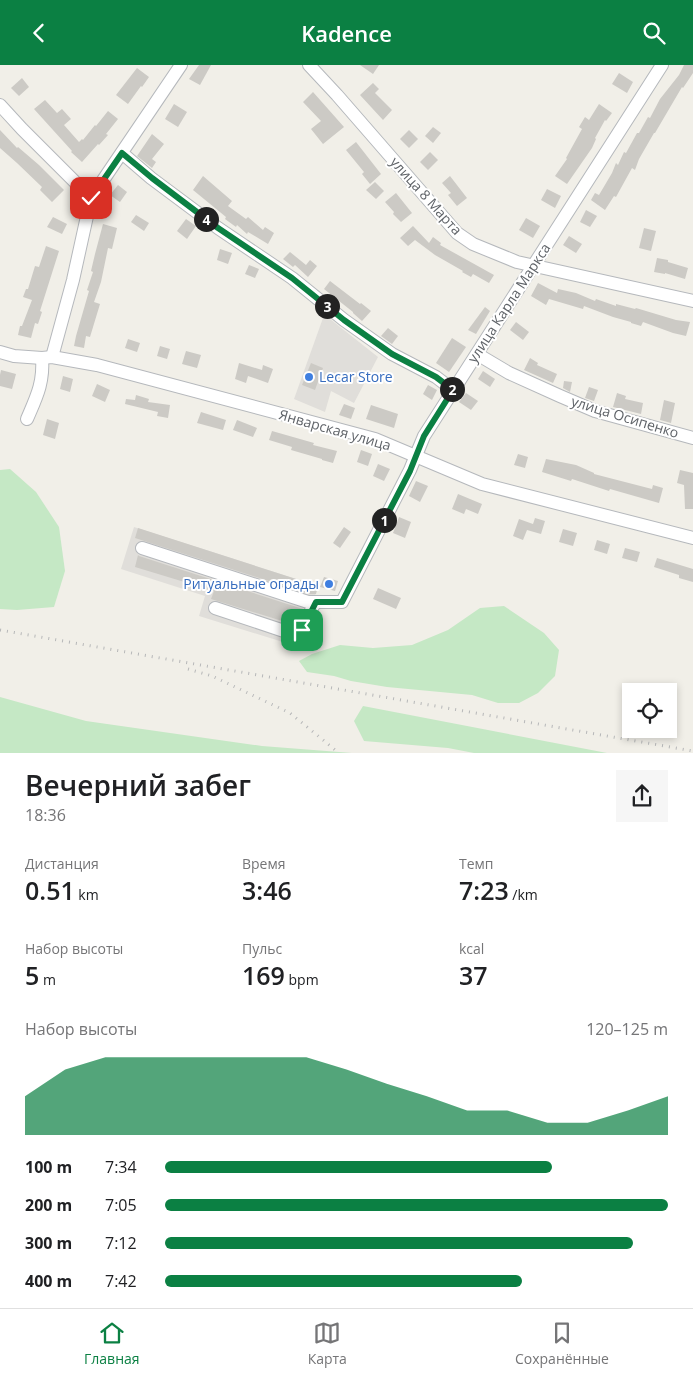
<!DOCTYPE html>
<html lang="ru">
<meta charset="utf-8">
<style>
:root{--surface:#fff;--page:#f6f6f6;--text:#202124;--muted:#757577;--line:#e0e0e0;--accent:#0b8043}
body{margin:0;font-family:"Open Sans",sans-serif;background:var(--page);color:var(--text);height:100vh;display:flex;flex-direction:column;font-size:19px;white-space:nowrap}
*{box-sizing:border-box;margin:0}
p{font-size:16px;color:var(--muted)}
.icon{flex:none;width:28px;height:28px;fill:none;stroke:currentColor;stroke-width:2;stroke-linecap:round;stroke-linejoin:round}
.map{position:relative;height:688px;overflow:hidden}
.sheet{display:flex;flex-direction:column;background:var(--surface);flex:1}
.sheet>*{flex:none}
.controls{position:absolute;left:622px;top:618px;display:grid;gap:10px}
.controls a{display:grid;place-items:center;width:55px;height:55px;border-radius:0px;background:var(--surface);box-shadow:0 2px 8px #0003;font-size:25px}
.pin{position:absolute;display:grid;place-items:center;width:42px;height:42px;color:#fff;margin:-21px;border-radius:10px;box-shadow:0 2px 8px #0006}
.km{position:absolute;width:25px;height:25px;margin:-12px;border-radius:50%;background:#222;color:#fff;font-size:14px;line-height:25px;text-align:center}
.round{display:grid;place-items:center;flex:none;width:52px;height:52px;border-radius:0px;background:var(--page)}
.summary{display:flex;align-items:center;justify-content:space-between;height:85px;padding:0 25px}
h1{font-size:28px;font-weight:600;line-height:38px}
.figures{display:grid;grid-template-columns:repeat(3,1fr);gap:8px;height:85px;padding:5px 25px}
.figures div{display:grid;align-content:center}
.figures b{font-size:25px;font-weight:600}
.figures small{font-size:14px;font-weight:400}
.figures p{font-size:14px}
.chart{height:140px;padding:10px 25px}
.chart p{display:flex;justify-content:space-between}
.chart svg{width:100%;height:90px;margin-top:5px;fill:var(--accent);opacity:.7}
ul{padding:0 25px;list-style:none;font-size:16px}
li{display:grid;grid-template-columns:80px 60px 1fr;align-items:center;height:38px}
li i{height:12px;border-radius:6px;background:var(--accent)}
header{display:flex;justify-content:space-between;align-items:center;height:65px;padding:0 25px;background:var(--accent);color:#fff;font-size:22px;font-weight:600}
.tab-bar{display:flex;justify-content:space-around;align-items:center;height:70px;border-top:1px solid var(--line);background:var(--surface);font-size:14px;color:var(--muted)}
.tab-bar a{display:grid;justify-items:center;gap:2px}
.tab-bar .active{color:var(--accent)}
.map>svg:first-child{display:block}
.industrial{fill:#e0deda}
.green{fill:#c5e8c5}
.building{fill:#cccac5}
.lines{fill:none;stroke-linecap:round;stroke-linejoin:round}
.minor-casing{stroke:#b5b8bc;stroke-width:14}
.minor{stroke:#fff;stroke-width:12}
.rail{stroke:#b6b7b8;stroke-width:3;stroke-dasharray:1 6;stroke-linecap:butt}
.route-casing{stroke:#fff;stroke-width:10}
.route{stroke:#0b8043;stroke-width:6}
.shop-dot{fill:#3f7fe0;stroke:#fff;stroke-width:2}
.labels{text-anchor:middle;stroke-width:4;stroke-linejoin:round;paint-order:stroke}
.street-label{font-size:14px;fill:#5f6368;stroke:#fff}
.shop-label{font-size:14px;fill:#366cbe;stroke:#fff;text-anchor:start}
</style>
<header><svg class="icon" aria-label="back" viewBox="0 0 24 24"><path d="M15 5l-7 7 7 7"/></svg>Kadence<svg class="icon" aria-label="search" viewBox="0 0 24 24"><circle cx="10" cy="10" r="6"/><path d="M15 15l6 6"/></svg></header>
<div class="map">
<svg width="693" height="688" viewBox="0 0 693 688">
<rect width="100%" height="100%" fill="#f1efe8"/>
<g class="industrial">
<polygon points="323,253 330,254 378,292 354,338 331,326 325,347 294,334"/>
<polygon points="134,462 318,521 299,582 199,551 205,531 121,504"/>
</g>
<g class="green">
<polygon points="10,404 36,427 59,462 65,506 54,542 17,545 0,544 0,405"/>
<polygon points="504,541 544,568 559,585 555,611 538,628 519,638 498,638 472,630 387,622 351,616 334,611 307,607 299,596 312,589 340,580 373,583 412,580 448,565 480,543"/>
<polygon points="0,632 86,656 262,681 352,688 0,688"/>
<polygon points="363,641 607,688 474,688 448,683 364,676 354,656"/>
</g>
<g class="building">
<polygon points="199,0 211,0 200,20 189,14"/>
<polygon points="360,0 379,0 373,9"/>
<polygon points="684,0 693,0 693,8 683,23 682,22 655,68 654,68 639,94 635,105 632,103 616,132 614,131 605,145 591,135 595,128 599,130 612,108 616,98 618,100 624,87 626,88 637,68 639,68 648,52 650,53 660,34 679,10"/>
<polygon points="137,3 149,12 142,22 141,21 128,39 116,30"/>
<polygon points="619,8 633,17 627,28 612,19"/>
<polygon points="22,13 29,22 19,31 11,23"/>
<polygon points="373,18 379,24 375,28 392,45 383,55 360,30"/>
<polygon points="313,27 344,62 323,79 311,64 321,56 303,37"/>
<polygon points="45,35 57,48 62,44 71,54 64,60 79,77 82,74 83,75 95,60 96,61 108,46 118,54 106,69 108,70 99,80 98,79 82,97 71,87 72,86 34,44"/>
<polygon points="174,39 187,47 178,62 165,54"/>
<polygon points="599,39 612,48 606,56 605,55 595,73 596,74 592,83 567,119 555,111 567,94 566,93 582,64 579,62 585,52 589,55"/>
<polygon points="433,62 441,68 433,78 425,71"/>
<polygon points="0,65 17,83 18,82 39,100 64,125 52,137 40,125 42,122 17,98 0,83"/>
<polygon points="409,65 418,74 409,83 400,74"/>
<polygon points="152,69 164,79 152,94 156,97 152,103 137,91"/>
<polygon points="356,77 381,109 370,119 362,109 364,107 346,85"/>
<polygon points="430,87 438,95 428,105 420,97"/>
<polygon points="203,111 232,136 228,141 246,154 248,152 263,165 265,162 274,168 268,179 248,167 247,169 237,160 236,162 225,154 226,152 193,125"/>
<polygon points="450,111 467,133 457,141 448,130 451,128 442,118"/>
<polygon points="375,117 384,126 376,134 366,125"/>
<polygon points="118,120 127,127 120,137 110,130"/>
<polygon points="547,124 561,131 555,143 541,135"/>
<polygon points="396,128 412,148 401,157 393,149 394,147 385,137"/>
<polygon points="586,145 597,151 590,162 580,157"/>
<polygon points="136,150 149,158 144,166 131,157"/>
<polygon points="53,152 67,159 62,169 47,162"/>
<polygon points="526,153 540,161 533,173 519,165"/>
<polygon points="186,154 196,161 187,174 177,166"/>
<polygon points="103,159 117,163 112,184 108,183 101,217 94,237 100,239 90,272 86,271 84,283 74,281 76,271 89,226 87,225 93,207 91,206 95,189"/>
<polygon points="413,161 429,178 433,172 441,178 440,180 494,210 489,218 473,209 471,212 462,207 463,206 435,190 415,175 408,181 400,173"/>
<polygon points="644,163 656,166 651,186 639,183"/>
<polygon points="569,171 582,179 576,188 563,180"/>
<polygon points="46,181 59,186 40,246 42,247 38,259 35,258 31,273 18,270 20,261 22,261 32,235 23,232 26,224 28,224 35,201 39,202"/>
<polygon points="220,184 232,188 228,199 217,195"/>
<polygon points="290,187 306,200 310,195 317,201 308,212 295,200 293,202 283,194"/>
<polygon points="657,193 668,195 668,197 688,203 685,214 665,208 665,209 654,207"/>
<polygon points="249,200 259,204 255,213 245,209"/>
<polygon points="330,216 360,239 361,238 371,246 362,256 353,248 353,247 324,224"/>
<polygon points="538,218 557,228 558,224 576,228 595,236 596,234 616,241 616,239 635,244 636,243 676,255 690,257 686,271 673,268 643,257 641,261 631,258 631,257 613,252 584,241 583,244 549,234 546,240 531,231"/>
<polygon points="485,242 490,246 476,269 468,265"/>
<polygon points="516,257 529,267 523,275 510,265"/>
<polygon points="388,263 398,271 392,279 381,271"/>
<polygon points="452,273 466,282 449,307 436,298"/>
<polygon points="128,274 140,278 137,287 125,283"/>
<polygon points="160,281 170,284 167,294 157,291"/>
<polygon points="186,286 201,290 197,303 182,299"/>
<polygon points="530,293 538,298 537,300 557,309 553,318 524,305"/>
<polygon points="239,298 262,305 263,300 273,304 268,318 248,311 246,318 235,314"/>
<polygon points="311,298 323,303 315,325 302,320"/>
<polygon points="1,305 16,309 12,324 0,321 0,310"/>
<polygon points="483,306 495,314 490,322 478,314"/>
<polygon points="63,311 73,314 70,327 60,324"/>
<polygon points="564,316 572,317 570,327 563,323"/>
<polygon points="97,319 110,325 105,337 92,331"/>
<polygon points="428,320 437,325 432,335 423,329"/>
<polygon points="589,322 598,325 594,336 585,333"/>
<polygon points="466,328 478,336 471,345 459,337"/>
<polygon points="617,328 626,331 625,334 643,338 641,349 613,342"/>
<polygon points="136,330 149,334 148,337 170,340 168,353 157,351 158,347 125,339 126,334 135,335"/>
<polygon points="664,335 675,338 671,358 660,355"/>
<polygon points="344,339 355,343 351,354 339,350"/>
<polygon points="371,340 398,349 394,363 366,354"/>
<polygon points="201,347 226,355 223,365 197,358"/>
<polygon points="47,354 59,358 55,374 43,370"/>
<polygon points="237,355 257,363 253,372 233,365"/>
<polygon points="272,366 314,378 313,380 337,386 333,398 322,395 322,394 291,385 292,382 269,375"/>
<polygon points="361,385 372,389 368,401 357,397"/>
<polygon points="518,389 528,392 525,403 514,400"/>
<polygon points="546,394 576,400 594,408 594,409 652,424 653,420 663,423 659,438 610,424 609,426 572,414 571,416 542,407"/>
<polygon points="378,399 390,404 384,416 373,411"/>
<polygon points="680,405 693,408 693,444 685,444 684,420 677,418"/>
<polygon points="416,416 428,421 420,437 409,431"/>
<polygon points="458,429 482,439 478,449 466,444 464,449 452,444"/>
<polygon points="399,452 411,457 405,473 393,468"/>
<polygon points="535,453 545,456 541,469 527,465 523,475 513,471 519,454 533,459"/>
<polygon points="344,462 351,467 340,483 333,478"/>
<polygon points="138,463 318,521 316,529 309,529 135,473"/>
<polygon points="563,464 577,468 573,481 559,477"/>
<polygon points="597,475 610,479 607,489 594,485"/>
<polygon points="625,483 640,487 637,497 622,493"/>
<polygon points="138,490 139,491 303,544 296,558 292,559 211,534 214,526 135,502"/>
<polygon points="657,493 693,504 693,517 679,513 679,510 654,502"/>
<polygon points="324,512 338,516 335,526 320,522"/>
<polygon points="378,523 401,533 396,544 373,534"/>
</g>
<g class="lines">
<defs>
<g id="minor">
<polyline points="309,0 337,30 457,168 473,179 517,197 693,236"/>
<polyline points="0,40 22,64 91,133"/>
<polyline points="122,88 151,113 218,163 292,213 344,255 392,289 436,312 453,325"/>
<polyline points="0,287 14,291 42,293 52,292 97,300 375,374 482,419 693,473"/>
<polyline points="477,289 509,308 560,331 595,346 693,373"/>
<polyline points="52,292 73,215 91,133 181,0"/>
<path d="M27 354C36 333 44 318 42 293"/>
<polyline points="142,483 308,537 342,537 410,405 424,371 662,0"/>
<polyline points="215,543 290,568 302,565 315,537"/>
</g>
</defs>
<use href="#minor" class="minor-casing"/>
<use href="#minor" class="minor"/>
<g class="rail">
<polyline points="0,565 693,686"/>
<polyline points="188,604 212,611 290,648 339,688"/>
</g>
</g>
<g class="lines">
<defs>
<polyline id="route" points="91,133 122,88 152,113 218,163 292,213 344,255 392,289 436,312 453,325 424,371 410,406 342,537 316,537 302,565"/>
</defs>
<use href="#route" class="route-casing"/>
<use href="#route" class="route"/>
</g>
<g class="shop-dot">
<circle cx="309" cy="312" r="5"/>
<circle cx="329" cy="519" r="5"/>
</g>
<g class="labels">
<g class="street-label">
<text transform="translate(426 131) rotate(48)" y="5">улица 8 Марта</text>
<text transform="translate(509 238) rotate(-57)" y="5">улица Карла Маркса</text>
<text transform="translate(625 352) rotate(17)" y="5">улица Осипенко</text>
<text transform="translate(335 365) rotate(16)" y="5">Январская улица</text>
</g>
<g class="shop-label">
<text x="319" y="317">Lecar Store</text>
<text x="319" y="524" text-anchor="end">Ритуальные ограды</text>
</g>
</g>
</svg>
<div class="controls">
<a><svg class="icon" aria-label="locate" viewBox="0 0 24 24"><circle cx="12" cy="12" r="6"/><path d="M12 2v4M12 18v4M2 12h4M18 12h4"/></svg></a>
</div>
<div class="pin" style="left:302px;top:565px;background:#1e9e55"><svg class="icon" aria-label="arrive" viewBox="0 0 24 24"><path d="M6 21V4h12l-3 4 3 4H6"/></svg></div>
<div class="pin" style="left:91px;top:133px;background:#d93025"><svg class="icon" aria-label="check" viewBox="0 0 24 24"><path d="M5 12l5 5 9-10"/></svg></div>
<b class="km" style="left:384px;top:455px">1</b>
<b class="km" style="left:452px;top:324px">2</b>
<b class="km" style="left:327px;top:241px">3</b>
<b class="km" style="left:206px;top:154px">4</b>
</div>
<section class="sheet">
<div class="summary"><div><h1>Вечерний забег</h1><p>18:36</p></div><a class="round"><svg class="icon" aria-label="share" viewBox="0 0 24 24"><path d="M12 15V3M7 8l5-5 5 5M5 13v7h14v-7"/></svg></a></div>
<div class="figures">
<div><p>Дистанция</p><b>0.51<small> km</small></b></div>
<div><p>Время</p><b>3:46</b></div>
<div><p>Темп</p><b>7:23<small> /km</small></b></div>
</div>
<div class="figures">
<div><p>Набор высоты</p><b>5<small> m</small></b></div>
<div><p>Пульс</p><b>169<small> bpm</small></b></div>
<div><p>kcal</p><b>37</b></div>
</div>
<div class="chart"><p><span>Набор высоты</span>120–125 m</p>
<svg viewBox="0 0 160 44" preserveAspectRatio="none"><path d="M0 44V25L10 12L20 6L30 6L40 6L50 6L60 6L70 6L80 12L90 19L100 25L110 32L120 32L130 38L140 38L150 32L160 25V44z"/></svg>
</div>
<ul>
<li><b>100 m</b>7:34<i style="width:77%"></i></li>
<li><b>200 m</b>7:05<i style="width:100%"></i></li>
<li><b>300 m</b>7:12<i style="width:93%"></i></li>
<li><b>400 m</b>7:42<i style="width:71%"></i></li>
</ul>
</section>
<nav class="tab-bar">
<a class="active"><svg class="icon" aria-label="home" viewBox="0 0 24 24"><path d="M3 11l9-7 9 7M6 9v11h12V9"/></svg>Главная</a>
<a><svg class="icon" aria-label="map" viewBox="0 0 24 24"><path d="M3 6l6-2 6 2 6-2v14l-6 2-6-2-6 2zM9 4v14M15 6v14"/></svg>Карта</a>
<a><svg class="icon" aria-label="saved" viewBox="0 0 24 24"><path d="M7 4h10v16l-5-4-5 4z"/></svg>Сохранённые</a>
</nav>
